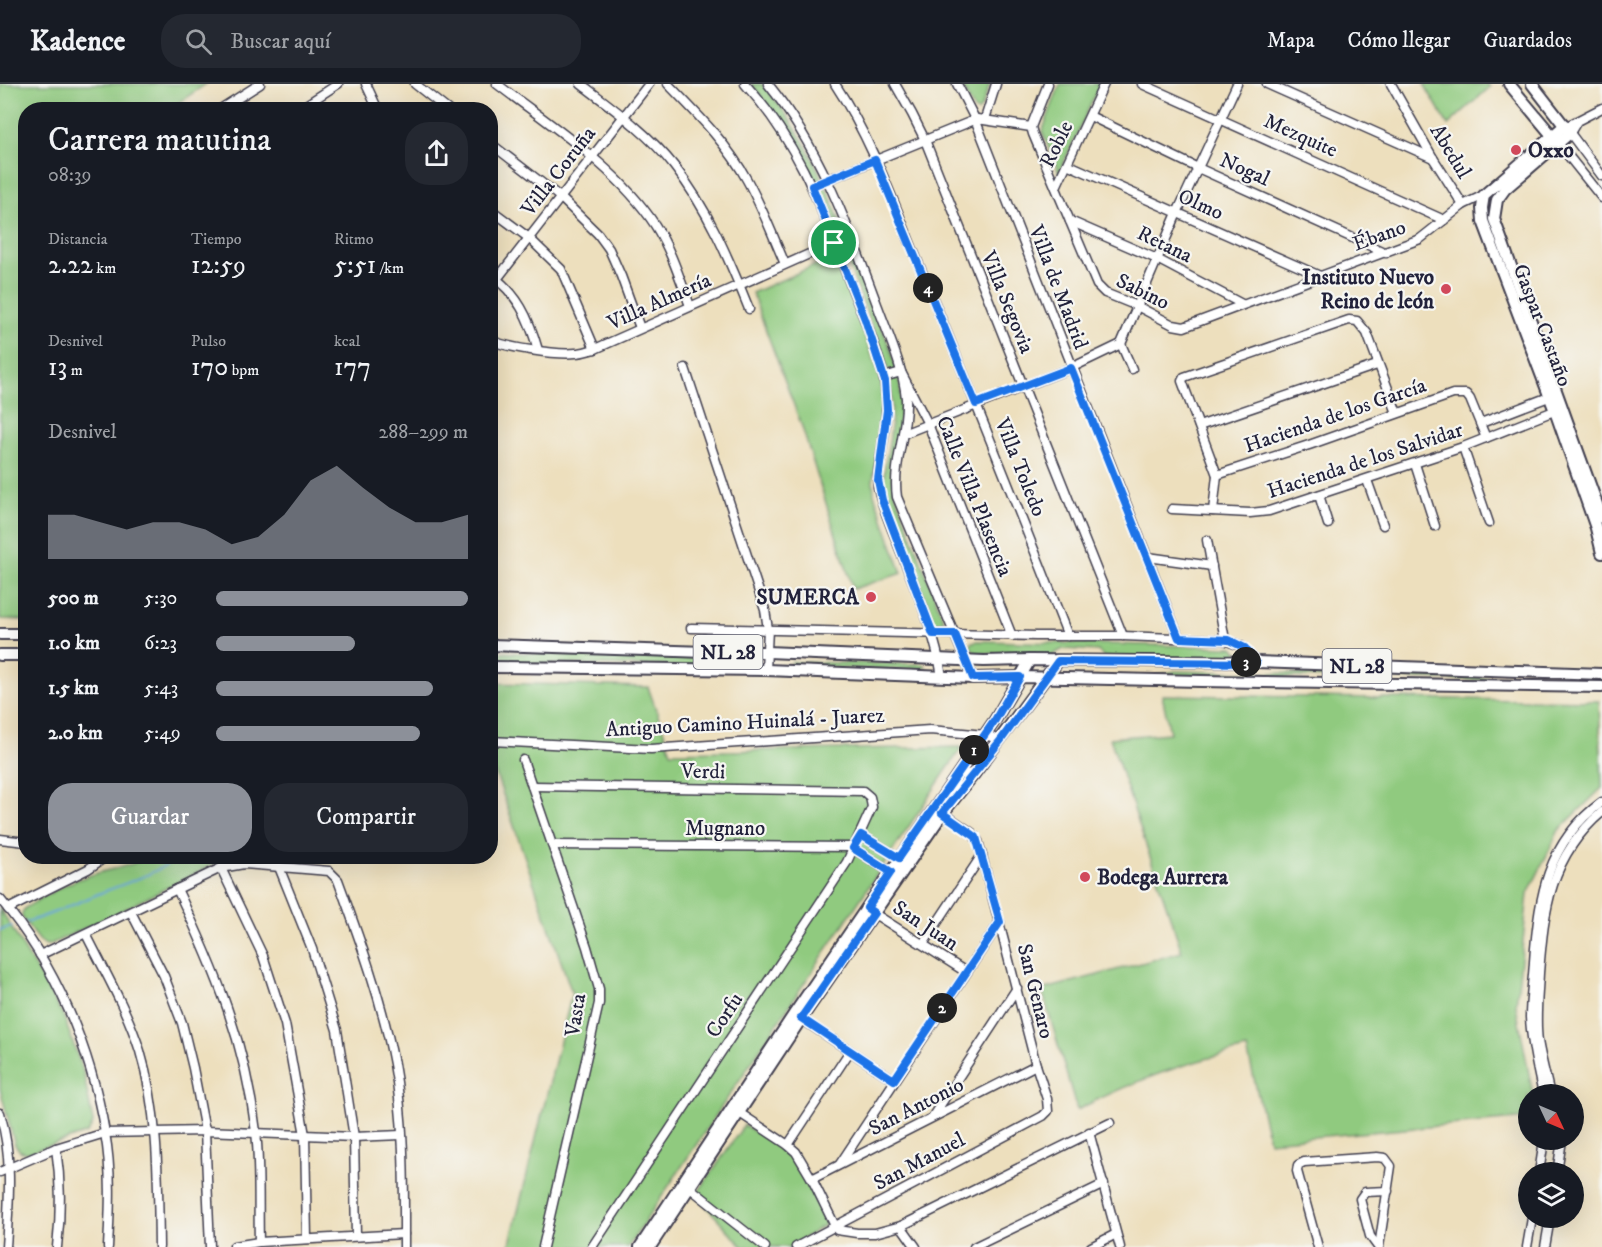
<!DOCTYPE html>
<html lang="es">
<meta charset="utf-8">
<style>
:root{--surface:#171b24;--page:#242831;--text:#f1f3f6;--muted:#9ea1a6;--line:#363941;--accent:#8c9099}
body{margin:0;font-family:"IM FELL DW Pica",serif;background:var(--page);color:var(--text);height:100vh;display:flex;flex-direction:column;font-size:22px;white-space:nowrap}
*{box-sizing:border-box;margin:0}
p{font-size:20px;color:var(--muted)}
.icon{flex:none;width:33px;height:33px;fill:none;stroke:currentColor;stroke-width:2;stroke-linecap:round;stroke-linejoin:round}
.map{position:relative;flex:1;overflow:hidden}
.side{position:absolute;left:18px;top:18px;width:480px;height:762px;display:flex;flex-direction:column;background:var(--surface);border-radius:24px;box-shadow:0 6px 24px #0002}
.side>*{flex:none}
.needle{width:39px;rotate:134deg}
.tools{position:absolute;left:1518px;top:1000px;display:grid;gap:12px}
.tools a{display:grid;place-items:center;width:66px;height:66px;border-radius:50%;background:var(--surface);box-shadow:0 6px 24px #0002;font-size:30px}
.pin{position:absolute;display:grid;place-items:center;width:51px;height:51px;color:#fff;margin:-26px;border:3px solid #fff;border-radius:50%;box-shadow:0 2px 6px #0007}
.km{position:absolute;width:30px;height:30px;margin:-15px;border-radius:50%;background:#222;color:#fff;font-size:16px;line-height:30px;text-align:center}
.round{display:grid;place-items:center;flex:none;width:63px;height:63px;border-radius:24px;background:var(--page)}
.headline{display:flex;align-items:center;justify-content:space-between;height:102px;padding:0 30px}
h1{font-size:33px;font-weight:600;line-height:45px}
.metrics{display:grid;grid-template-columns:repeat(3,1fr);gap:9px;height:102px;padding:6px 30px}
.metrics div{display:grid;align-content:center}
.metrics b{font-size:26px;font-weight:600}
.metrics small{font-size:16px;font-weight:400}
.metrics p{font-size:16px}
.chart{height:168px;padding:12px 30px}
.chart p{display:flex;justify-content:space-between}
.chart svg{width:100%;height:108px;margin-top:6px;fill:var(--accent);opacity:.7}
.action{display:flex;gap:12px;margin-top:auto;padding:12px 30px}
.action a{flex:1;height:69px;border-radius:24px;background:var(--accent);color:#fff;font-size:24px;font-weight:600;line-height:69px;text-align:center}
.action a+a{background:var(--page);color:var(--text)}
ul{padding:0 30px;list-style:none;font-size:20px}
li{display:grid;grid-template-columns:96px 72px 1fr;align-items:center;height:45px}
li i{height:15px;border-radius:8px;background:var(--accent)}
header{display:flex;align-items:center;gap:36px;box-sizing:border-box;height:84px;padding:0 30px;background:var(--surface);border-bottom:2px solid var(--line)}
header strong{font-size:28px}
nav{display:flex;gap:33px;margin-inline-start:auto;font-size:21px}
.search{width:420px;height:54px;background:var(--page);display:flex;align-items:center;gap:15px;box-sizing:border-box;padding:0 21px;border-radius:24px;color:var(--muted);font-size:22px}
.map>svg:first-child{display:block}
.green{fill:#90ca7f;stroke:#59765d;stroke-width:1.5}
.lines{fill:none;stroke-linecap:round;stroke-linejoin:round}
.stream{stroke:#6ba5db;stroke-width:2}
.minor-casing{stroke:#403e4e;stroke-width:11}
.major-casing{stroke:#403e4e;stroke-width:14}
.minor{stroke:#fff;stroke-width:8}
.major{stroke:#fff;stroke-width:10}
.route-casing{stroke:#fff;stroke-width:12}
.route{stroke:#1a73e8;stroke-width:8}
.poi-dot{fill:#d1495b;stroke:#f6f6f2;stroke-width:2}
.labels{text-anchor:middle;stroke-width:4.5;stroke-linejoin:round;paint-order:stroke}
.shield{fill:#f6f6f2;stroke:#626272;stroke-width:1.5}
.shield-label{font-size:20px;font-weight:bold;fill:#22223b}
.street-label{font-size:21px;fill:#22223b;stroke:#f6f6f2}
.poi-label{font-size:21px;font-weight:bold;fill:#22223b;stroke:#f6f6f2;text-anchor:start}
</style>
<header>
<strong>Kadence</strong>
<div class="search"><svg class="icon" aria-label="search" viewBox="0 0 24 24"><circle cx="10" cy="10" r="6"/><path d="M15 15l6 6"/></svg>Buscar aquí</div>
<nav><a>Mapa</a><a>Cómo llegar</a><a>Guardados</a></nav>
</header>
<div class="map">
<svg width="1602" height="1163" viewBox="0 0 1602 1163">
<rect width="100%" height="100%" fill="#f6f6f2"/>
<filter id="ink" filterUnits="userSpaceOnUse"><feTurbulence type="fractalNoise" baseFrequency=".0167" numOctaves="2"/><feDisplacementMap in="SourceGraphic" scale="12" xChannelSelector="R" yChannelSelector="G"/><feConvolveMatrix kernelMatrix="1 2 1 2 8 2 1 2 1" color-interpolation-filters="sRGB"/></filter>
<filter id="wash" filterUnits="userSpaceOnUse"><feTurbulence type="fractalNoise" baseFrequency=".008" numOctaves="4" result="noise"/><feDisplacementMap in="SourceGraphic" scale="24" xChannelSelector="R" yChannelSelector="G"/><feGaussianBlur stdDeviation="1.35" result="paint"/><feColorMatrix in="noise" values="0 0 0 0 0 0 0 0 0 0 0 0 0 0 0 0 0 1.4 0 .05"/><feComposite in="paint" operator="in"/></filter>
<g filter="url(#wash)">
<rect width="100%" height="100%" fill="#eddfbd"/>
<g class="green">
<polygon points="0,0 206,0 169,25 26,26 25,536 0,535"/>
<path d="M751 0H762C814 57 838 132 865 203 877 233 893 265 899 297 906 334 889 370 894 406L945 540 941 543 935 542 885 410C882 388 887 374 890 353 893 329 892 306 887 282 849 185 819 80 751 0Z"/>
<polygon points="961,0 990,0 982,22 978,28 974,26"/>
<polygon points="1060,0 1100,0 1059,89 1042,48"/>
<polygon points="1424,0 1487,0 1490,3 1448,41"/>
<path d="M834 173 879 289C889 326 878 360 873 397L874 410 902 489 853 505 801 340 752 209Z"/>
<polygon points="978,557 1233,563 1244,576 1104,573 1098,567 1063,565 1051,572 976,569 970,563 972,558"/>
<polygon points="491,568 698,574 703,575 702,583 491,579"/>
<polygon points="792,578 923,580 926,582 922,585 860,585 791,582"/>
<polygon points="1175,587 1552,595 1553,595 1537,597 1157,591"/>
<polygon points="490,599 648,603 671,668 962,663 628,1163 509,1163 572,909 491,676"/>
<path d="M1162 611 1599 617 1602 704 1559 746 1528 810 1516 922 1533 1011H1528V1034L1269 1057 1247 965C1189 977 1130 998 1077 1026L1042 906 1182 868 1110 654 1170 649Z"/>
<path d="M146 773H224V775L117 829 49 861H46L40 857 22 834V829L25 824C45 812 65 799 88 792 106 785 130 784 146 773Z"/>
<polygon points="0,824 63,931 83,987 93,1038 92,1042 87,1049 27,1069 20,1067 15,1061 0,1005"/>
<polygon points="744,1041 796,1073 826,1140 790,1163 743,1163 696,1111"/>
</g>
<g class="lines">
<g class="stream">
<path d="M26 838C55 830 80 817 108 806 135 796 156 789 180 772"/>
<polyline points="0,846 12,842"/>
</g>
</g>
</g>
<g filter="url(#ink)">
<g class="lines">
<defs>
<g id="minor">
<polyline points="366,0 378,26"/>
<polyline points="415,0 448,26"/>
<path d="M497 0C550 41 618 84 655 141 671 166 680 195 690 222"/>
<path d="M581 0C614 25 649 50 674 82 708 125 729 175 749 225"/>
<path d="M668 0C697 30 727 59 747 96 762 123 773 152 785 180"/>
<path d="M745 0C801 61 823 129 852 204 864 234 883 277 886 308 888 329 884 350 881 371 879 382 877 393 878 403 882 421 889 438 896 455 913 500 935 545 942 593"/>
<path d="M768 0C821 65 849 145 878 223 889 253 903 283 906 314 908 347 892 380 897 413L973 594"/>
<path d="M835 0C874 59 897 128 924 193 973 312 1021 432 1068 552"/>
<polyline points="895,0 912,30 925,56 1123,552"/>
<polyline points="957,0 975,35 1179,554"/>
<polyline points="1048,0 1031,43 1033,50 1097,201 1105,209 1137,222 1173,241 1184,243 1420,155 1463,121 1484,111"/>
<polyline points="1142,0 1444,136"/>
<polyline points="1267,0 1433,74"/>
<polyline points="1391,0 1433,74 1463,121"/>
<polyline points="219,26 260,0"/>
<polyline points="298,26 338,0"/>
<polyline points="1090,32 1198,84 1386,169"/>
<polyline points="985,35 996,0"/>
<polyline points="1576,39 1570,49 1602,92"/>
<polyline points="1571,40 1602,24"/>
<polyline points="490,59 560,113 598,150 609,165 621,192 640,244"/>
<polyline points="1558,59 1602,114"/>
<polyline points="1067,80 1320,192"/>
<polyline points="812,102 977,35 1031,43"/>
<polyline points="1056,103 1104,0"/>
<polyline points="490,125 529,154 561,185 595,265"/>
<polyline points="1070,137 1157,175 1242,220"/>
<path d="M490 190C518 210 529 234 538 266"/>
<polyline points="497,195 649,0"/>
<path d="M490 256C508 264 556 271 576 269 583 269 589 266 595 265L834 159"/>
<polyline points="1121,260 1177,129 1237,0"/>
<polyline points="1121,260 1132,285"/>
<polyline points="685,284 765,526 768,545 766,586"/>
<polyline points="884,293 901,288 928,340 1012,552"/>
<polyline points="1481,339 1554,311"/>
<polyline points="1199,342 1377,281"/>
<polyline points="903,350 1071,284 1121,260"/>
<polyline points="1463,363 1489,439"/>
<polyline points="1415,380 1435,442"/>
<polyline points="1217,391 1309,361 1453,310 1466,310 1470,315 1486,354"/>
<polyline points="1367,396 1383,441"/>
<polyline points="1319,411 1328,440"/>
<polyline points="1172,425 1250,429 1269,427 1463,363 1559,325"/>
<polyline points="1213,427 1217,391 1182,297 1184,293 1349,236 1357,237 1367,249 1397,329"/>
<polyline points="1207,456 1225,556 1241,562 1256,578"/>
<polyline points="1148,473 1212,482"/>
<polyline points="691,544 1036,552 1123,552 1225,556"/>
<polyline points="490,657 651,665 930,646 985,651 1001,656"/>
<polyline points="523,676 587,863 599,905 599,919 543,1163"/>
<polyline points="532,702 863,707 870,713 872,723 847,778 592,1163"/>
<polyline points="861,751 899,774"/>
<polyline points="0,755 26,758"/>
<polyline points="552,761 851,763 891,788"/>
<polyline points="279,783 312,865 337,946 354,1053 356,1152"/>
<polyline points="221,784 263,872 285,940 305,1051 307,1155"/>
<path d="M177 805C216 887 245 958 256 1048 260 1084 258 1122 259 1158"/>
<path d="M0 815C56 881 91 965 105 1049 112 1087 110 1125 108 1163"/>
<polyline points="8,825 88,785 107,772"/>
<polyline points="870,827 966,888"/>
<polyline points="131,828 164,892 182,939 193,984 205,1047 210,1163"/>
<path d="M86 850C105 888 127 926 140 967 159 1030 158 1098 159 1163"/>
<polyline points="923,860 982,771"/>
<path d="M40 871 221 784 244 780 329 787 338 796C360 856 382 916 394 980 405 1039 404 1103 404 1163"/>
<polyline points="797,932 894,996"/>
<path d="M1543 1011C1538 986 1531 959 1530 933 1530 915 1533 896 1534 878 1538 814 1547 758 1602 718"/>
<path d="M1550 1011C1546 993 1541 975 1538 957 1535 935 1538 912 1539 889 1544 825 1550 772 1602 728"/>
<polyline points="735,1026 788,1061 796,1068 812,1095 837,1146 857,1149 875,1149 901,1142 1110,1039"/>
<path d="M0 1029C13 1073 9 1117 6 1163"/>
<polyline points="933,1032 1017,904"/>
<polyline points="1089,1048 1120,1163"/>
<polyline points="788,1061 850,967"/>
<path d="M56 1064C61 1097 61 1130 57 1163"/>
<polyline points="840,1080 1000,838"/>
<polyline points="0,1088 56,1064 105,1049 205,1047 354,1053 401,1051"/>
<polyline points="1539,1089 1544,1056"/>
<polyline points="1557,1089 1562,1056"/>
<polyline points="812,1095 1036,981"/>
<polyline points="685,1100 765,1163"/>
<polyline points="901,1142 916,1163"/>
<polyline points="234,1162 259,1158 404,1150"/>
<polyline points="796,1163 1043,1032 1048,1027 1047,1015 1036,981 978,757 972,749 940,727"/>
<polyline points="974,1163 1104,1100"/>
<polyline points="1091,1163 1116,1150"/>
<polyline points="1318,1163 1297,1087 1298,1081 1304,1078 1377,1073 1385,1074 1391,1082 1379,1163"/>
<polyline points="1378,1163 1370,1152 1360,1115 1365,1108 1388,1107"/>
<polyline points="1527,1163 1532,1134"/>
<polyline points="1545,1163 1550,1134"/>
</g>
<g id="major">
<polyline points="1509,0 1555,55"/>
<polyline points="1532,0 1570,49 1505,105 1497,116 1494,135 1602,434"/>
<polyline points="1565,41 1484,111 1482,124 1483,137 1555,327 1596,444 1602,469"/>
<polyline points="0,550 26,550"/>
<polyline points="490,561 706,568 767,568 984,577 1030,576 1256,578 1602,590"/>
<polyline points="0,571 26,571"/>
<polyline points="490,583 766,586 973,594 1020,593 1201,597 1602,603"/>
<polyline points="967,691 974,690 1058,577"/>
<polyline points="640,1163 794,930 995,636 1030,576"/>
<polyline points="650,1163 801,935 943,729 974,690"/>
</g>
</defs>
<use href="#minor" class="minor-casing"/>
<use href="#major" class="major-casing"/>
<use href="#minor" class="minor"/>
<use href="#major" class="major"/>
</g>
</g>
<g class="lines" filter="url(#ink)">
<defs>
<polygon id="route" points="875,76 976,320 1071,284 1179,554 1229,556 1245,564 1256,579 1058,577 1001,656 942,729 976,753 1000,838 894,996 801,934 874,829 867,824 891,788 853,764 861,751 899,774 995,636 1020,593 973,594 955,550 933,550 882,416 878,396 887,326 885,297 865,235 812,102"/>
</defs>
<use href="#route" class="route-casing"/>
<use href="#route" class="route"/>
</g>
<g class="poi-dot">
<circle cx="1516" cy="66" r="6"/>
<circle cx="1446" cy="205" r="6"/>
<circle cx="871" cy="513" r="6"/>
<circle cx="1085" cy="793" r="6"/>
</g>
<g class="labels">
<g class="shield">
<rect x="693.5" y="551" width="69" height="34" rx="4.5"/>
<rect x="1322.5" y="565" width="69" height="34" rx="4.5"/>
</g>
<g class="shield-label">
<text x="728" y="575">NL 28</text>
<text x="1357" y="589">NL 28</text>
</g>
<g class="street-label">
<text transform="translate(1301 51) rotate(24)" y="7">Mezquite</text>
<text transform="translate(1056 60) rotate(-64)" y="7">Roble</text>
<text transform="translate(1451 67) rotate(59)" y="7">Abedul</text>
<text transform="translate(1245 85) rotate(24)" y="7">Nogal</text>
<text transform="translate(558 87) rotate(-52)" y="7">Villa Coruña</text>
<text transform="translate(1201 120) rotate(24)" y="7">Olmo</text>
<text transform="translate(1379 151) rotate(-20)" y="7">Ébano</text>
<text transform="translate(1165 160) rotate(26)" y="7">Retana</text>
<text transform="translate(1059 203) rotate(69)" y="7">Villa de Madrid</text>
<text transform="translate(1143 207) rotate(26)" y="7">Sabino</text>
<text transform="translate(659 217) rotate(-24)" y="7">Villa Almería</text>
<text transform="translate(1008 218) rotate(68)" y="7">Villa Segovia</text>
<text transform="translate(1543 241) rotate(69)" y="7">Gaspar Castaño</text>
<text transform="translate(1335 331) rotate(-19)" y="7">Hacienda de los García</text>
<text transform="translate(1365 376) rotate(-18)" y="7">Hacienda de los Salvidar</text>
<text transform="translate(1021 383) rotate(68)" y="7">Villa Toledo</text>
<text transform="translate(975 412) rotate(68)" y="7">Calle Villa Plasencia</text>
<text transform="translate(745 638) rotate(-3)" y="7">Antiguo Camino Huinalá - Juarez</text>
<text transform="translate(703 687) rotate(1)" y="7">Verdi</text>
<text x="725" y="751">Mugnano</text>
<text transform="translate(926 841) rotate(33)" y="7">San Juan</text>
<text transform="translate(1036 907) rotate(76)" y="7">San Genaro</text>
<text transform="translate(575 931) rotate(-81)" y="7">Vasta</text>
<text transform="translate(724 931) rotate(-56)" y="7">Corfu</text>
<text transform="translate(916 1022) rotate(-27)" y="7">San Antonio</text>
<text transform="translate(919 1077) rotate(-28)" y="7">San Manuel</text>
</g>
<g class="poi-label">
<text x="1528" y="73">Oxxo</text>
<text x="1434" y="200" text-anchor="end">Instituto Nuevo<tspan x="1434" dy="24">Reino de león</tspan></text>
<text x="859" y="520" text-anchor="end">SUMERCA</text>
<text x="1097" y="800">Bodega Aurrera</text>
</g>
</g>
</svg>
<div class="tools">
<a><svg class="needle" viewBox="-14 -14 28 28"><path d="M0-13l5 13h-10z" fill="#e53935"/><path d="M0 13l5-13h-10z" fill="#9ea1a6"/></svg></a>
<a><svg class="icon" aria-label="layers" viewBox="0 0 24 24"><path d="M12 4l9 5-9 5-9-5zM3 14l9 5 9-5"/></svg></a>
</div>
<div class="pin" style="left:834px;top:159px;background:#1e9e55"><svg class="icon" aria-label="arrive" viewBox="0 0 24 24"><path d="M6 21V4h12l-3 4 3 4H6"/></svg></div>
<b class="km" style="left:974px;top:666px">1</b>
<b class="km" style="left:942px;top:924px">2</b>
<b class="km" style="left:1246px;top:578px">3</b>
<b class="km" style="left:928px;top:204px">4</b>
<section class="side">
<div class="headline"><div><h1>Carrera matutina</h1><p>08:39</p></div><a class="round"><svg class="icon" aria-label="share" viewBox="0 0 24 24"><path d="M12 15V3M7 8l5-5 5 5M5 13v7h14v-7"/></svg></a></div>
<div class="metrics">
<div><p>Distancia</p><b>2.22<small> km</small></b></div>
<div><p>Tiempo</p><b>12:59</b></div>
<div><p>Ritmo</p><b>5:51<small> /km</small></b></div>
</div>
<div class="metrics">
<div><p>Desnivel</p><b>13<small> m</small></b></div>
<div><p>Pulso</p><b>170<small> bpm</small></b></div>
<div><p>kcal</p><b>177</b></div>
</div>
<div class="chart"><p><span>Desnivel</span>288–299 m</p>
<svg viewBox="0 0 160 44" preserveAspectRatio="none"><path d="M0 44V26L10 26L20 29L30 32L40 29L50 29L60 32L70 38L80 35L90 26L100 12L110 6L120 15L130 23L140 29L150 29L160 26V44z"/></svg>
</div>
<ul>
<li><b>500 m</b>5:30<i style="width:100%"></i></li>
<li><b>1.0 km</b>6:23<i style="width:55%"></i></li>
<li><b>1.5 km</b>5:43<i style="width:86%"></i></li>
<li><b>2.0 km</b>5:49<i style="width:81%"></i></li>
</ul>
<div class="action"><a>Guardar</a><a>Compartir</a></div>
</section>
</div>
